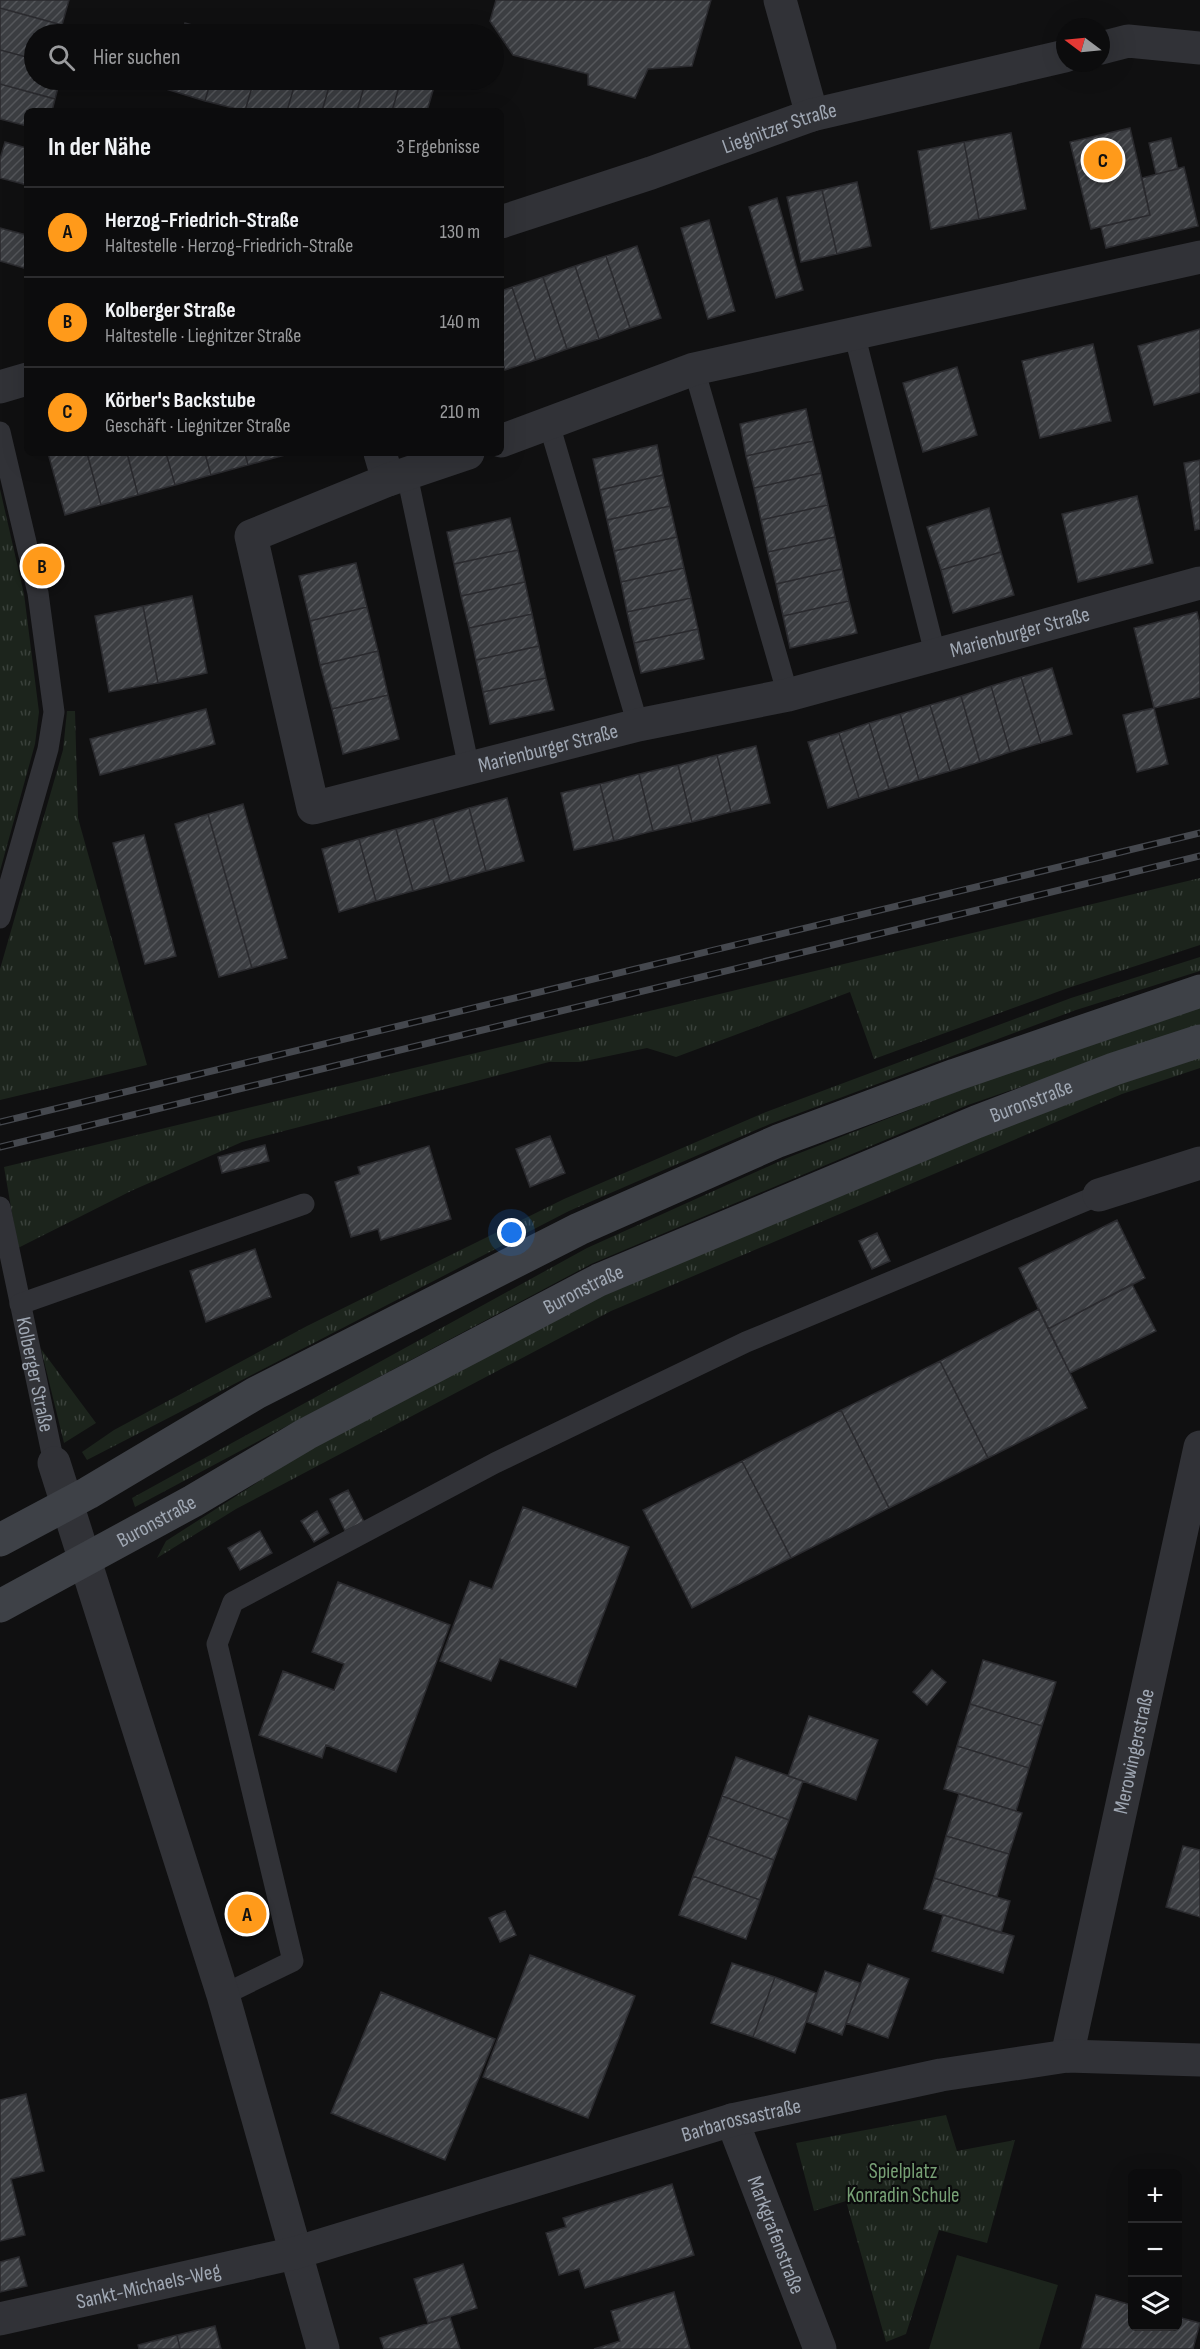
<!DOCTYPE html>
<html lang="de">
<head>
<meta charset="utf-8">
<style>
  :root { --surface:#0c0c0d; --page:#1a1a1b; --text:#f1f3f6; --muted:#9a9b9d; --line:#2c2c2e; --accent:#ff9a1a }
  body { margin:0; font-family:"Sofia Sans Condensed",sans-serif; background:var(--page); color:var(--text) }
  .controls { position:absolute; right:18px; bottom:18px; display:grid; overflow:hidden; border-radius:9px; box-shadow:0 6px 24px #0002 }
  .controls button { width:54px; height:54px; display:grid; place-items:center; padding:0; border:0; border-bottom:2px solid var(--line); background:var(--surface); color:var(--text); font:30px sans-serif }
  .compass { position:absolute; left:1056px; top:18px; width:54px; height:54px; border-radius:50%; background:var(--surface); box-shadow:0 6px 24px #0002; rotate:286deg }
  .you { position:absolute; left:512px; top:1233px; width:21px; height:21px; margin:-15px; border:4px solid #fff; border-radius:50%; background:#1a73e8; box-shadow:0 0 0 9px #1a73e833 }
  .badge { display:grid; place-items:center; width:39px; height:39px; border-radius:50%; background:var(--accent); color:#111; font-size:20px; font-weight:700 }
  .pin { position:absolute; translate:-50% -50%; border:3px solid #fff; box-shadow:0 2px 6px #0006 }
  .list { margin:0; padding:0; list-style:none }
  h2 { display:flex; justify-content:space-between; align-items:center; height:78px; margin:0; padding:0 24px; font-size:26px }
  h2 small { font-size:20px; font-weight:400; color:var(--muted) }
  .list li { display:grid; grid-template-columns:39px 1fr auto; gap:18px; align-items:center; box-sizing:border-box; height:90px; padding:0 24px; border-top:2px solid var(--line) }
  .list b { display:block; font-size:22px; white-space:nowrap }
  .list p { margin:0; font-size:20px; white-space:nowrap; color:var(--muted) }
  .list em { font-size:20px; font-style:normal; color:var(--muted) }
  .icon { flex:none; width:33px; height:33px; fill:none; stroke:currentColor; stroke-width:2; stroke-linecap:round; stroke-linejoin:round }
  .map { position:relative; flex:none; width:1200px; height:2349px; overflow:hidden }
  .search { position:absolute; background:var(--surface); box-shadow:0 6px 24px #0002; left:24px; top:24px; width:480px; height:66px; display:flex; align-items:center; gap:15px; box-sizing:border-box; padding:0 21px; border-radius:33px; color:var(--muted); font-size:22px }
  .panel { position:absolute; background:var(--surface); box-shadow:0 6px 24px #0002; left:24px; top:108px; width:480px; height:348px; border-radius:9px }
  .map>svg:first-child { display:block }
  .grass { fill:url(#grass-tufts) }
  .garden { fill:#1c241c }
  .building { fill:url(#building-hatch); stroke:#2a2a2e; stroke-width:1.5 }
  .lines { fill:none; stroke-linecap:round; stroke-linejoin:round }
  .lane { stroke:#313237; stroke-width:21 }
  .street { stroke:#313237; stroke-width:33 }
  .secondary { stroke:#3e4147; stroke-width:33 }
  .rail-casing { stroke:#45484e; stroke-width:7 }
  .rail { stroke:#0b0b0c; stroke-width:4.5; stroke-dasharray:14; stroke-linecap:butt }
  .labels { text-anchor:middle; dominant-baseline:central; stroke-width:4.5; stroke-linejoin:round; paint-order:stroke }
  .street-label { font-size:21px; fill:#a0a8b4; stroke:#0b0b0c }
  .park-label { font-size:21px; fill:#77a075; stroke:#0b0b0c }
</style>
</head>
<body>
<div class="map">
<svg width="1200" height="2349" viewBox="0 0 1200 2349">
  <defs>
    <pattern id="grass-tufts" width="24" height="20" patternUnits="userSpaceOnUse" patternTransform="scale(1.5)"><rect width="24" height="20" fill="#1c241c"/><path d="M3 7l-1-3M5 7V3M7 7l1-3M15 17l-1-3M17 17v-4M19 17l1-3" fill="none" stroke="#3a413b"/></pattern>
    <pattern id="building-hatch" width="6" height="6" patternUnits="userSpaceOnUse" patternTransform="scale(1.5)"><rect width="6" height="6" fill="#3c3e42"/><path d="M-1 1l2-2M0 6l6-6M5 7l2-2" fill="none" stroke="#55575b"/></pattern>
  </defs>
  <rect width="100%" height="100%" fill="#101011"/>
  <path class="grass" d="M 0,489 L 24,594 L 39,712 L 35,744 L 0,871 Z
    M 67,711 L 75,711 L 78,818 L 147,1065 L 0,1100 L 0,969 L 63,750 Z
    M 1200,878 L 1200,945 L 1068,988 L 874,1059 L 850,992 L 676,1057 L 647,1048 L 580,1062 L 549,1062 L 242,1142 L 131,1191 L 18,1248 L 4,1167 Z
    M 1200,957 L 1200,971 L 1076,1010 L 770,1124 L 569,1211 L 87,1460 L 82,1452 L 114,1430 L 307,1326 L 564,1199 L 766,1112 L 1071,998 Z
    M 1200,1006 L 1200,1025 L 968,1105 L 591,1264 L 135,1507 L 132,1498 L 587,1248 L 787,1158 L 963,1089 Z
    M 1200,1055 L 1200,1068 L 1122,1094 L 611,1311 L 236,1509 L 157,1558 L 166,1541 L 311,1448 L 600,1297 L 979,1136 L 1116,1082 Z
    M 41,1349 L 96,1423 L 64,1443 Z
    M 946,2115 L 957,2151 L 1015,2140 L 987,2243 L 939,2230 L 906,2334 L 886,2342 L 846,2201 L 814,2211 L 796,2143 Z"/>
  <path class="garden" d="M 957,2255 L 1058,2285 L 1039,2349 L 929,2349 Z"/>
  <path class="building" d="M 0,0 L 69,0 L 62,25 L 0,8 Z
    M 496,0 L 711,0 L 692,66 L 648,69 L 635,98 L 588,85 L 588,74 L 513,55 L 490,21 Z
    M 0,8 L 62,25 L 60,34 L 34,34 L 34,59 L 0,50 Z
    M 185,23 L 224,34 L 182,34 Z
    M 0,50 L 34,59 L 34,80 L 60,80 L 55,99 L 0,84 Z
    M 169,80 L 211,80 L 205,101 L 166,89 Z
    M 211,80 L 254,80 L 245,111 L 205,101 Z
    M 254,80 L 296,80 L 287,111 L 245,111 Z
    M 296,80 L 331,80 L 322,111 L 287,111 Z
    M 331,80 L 366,80 L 357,111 L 322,111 Z
    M 366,80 L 401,80 L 392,111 L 357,111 Z
    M 401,80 L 436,80 L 427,111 L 392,111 Z
    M 0,84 L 55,99 L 52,111 L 27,111 L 27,126 L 0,119 Z
    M 1130,128 L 1150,215 L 1091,229 L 1070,142 Z
    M 1011,133 L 1026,209 L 979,219 L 964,142 Z
    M 1171,138 L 1178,169 L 1156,174 L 1149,143 Z
    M 5,142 L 27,148 L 27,185 L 0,178 L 0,159 Z
    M 964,142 L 979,219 L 931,229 L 918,151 Z
    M 1184,167 L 1198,226 L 1106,248 L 1101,227 L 1150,215 L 1142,178 Z
    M 857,182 L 871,246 L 837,254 L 822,190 Z
    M 822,190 L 837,254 L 801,262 L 787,197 Z
    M 777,198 L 803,290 L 776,298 L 749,207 Z
    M 709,220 L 735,311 L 708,319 L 681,228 Z
    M 0,228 L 27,235 L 27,269 L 0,261 Z
    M 637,246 L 661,318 L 630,328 L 606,256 Z
    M 606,256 L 630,328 L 599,339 L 575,266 Z
    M 575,266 L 599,339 L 567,349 L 543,277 Z
    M 543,277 L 567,349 L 536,360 L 512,287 Z
    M 512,287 L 536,360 L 505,370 L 501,359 L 501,291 Z
    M 1200,329 L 1200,392 L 1154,405 L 1138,346 Z
    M 1093,344 L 1111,421 L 1040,438 L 1022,361 Z
    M 957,367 L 977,435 L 923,452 L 903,383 Z
    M 806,409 L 813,441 L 746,456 L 740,424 Z
    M 813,441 L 821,473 L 754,488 L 746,456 Z
    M 657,445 L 663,475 L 600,490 L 593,459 Z
    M 48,453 L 87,453 L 101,505 L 65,515 Z
    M 87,453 L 127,453 L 138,495 L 101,505 Z
    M 127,453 L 166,453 L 175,485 L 138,495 Z
    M 166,453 L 205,453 L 211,475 L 175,485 Z
    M 205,453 L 245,453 L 248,465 L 211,475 Z
    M 245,453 L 284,453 L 285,455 L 248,465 Z
    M 1200,460 L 1200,529 L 1195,530 L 1184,463 Z
    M 821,473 L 828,505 L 761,520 L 754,488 Z
    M 663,475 L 670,506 L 607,520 L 600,490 Z
    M 1137,496 L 1153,563 L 1078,582 L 1062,514 Z
    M 828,505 L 835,537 L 768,552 L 761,520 Z
    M 670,506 L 677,537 L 614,551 L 607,520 Z
    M 989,508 L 1001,552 L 941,570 L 927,527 Z
    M 510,518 L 518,550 L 454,564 L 447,532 Z
    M 677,537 L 684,568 L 621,582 L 614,551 Z
    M 835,537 L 842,569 L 776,584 L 768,552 Z
    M 518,550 L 525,582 L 461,596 L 454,564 Z
    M 1001,552 L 1014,595 L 953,613 L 941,570 Z
    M 356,563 L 367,607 L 310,621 L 299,576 Z
    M 684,568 L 691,598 L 627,612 L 621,582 Z
    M 842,569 L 849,601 L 783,616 L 776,584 Z
    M 525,582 L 532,614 L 469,628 L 461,596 Z
    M 192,596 L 207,673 L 158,683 L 143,606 Z
    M 691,598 L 698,629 L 634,643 L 627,612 Z
    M 849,601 L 857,633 L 790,648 L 783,616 Z
    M 143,606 L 158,683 L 109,692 L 95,616 Z
    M 367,607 L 378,651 L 320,665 L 310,621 Z
    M 1197,612 L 1200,624 L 1200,697 L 1154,708 L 1134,628 Z
    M 532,614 L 539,646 L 476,660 L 469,628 Z
    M 698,629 L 704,659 L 641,673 L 634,643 Z
    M 539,646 L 546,678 L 483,692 L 476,660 Z
    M 378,651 L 388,695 L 332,709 L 320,665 Z
    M 1052,668 L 1072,734 L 1041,743 L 1021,677 Z
    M 1021,677 L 1041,743 L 1010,752 L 991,686 Z
    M 546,678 L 554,710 L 490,724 L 483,692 Z
    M 991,686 L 1010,752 L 980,762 L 961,696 Z
    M 388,695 L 399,739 L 343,754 L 332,709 Z
    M 961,696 L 980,762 L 950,771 L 930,705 Z
    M 930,705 L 950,771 L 919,780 L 900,714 Z
    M 1154,708 L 1168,764 L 1137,772 L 1123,715 Z
    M 206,709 L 215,744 L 100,775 L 90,739 Z
    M 900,714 L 919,780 L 889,789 L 869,723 Z
    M 869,723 L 889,789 L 859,798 L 839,733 Z
    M 839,733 L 859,798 L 828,808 L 808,742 Z
    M 756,746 L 770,803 L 731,812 L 717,755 Z
    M 717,755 L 731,812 L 692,822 L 678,765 Z
    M 678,765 L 692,822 L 653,831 L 639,774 Z
    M 639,774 L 653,831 L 614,841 L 600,784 Z
    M 600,784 L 614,841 L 574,850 L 561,793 Z
    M 507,798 L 524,861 L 486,871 L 469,808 Z
    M 243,804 L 287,958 L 252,968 L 208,814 Z
    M 469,808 L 486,871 L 450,881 L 433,819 Z
    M 208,814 L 252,968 L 219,977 L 175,824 Z
    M 433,819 L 450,881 L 413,891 L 396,829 Z
    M 396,829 L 413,891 L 376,901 L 359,839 Z
    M 144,835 L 176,956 L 145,964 L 113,843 Z
    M 359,839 L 376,901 L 339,912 L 322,849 Z
    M 550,1136 L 565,1173 L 530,1187 L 516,1149 Z
    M 265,1145 L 269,1161 L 222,1173 L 218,1157 Z
    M 429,1146 L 451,1219 L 381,1240 L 378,1229 L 351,1237 L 335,1182 L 360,1174 L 358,1167 Z
    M 1117,1220 L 1145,1278 L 1048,1329 L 1019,1268 Z
    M 877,1233 L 890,1261 L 872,1269 L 859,1241 Z
    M 255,1249 L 271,1297 L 206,1322 L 190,1271 Z
    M 1132,1284 L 1156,1331 L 1070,1373 L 1048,1329 Z
    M 1039,1309 L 1087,1408 L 988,1458 L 940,1361 Z
    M 940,1361 L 988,1458 L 889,1508 L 841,1410 Z
    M 841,1410 L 889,1508 L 791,1558 L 742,1461 Z
    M 742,1461 L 791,1558 L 692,1608 L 643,1510 Z
    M 348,1490 L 364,1522 L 345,1531 L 330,1499 Z
    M 523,1507 L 629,1547 L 576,1687 L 500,1659 L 491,1681 L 440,1661 L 470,1581 L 492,1589 Z
    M 317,1511 L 329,1533 L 314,1542 L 301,1521 Z
    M 260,1531 L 272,1553 L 240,1570 L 228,1548 Z
    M 338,1582 L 450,1625 L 396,1772 L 326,1745 L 322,1758 L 259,1735 L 283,1671 L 334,1690 L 344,1664 L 312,1652 Z
    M 983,1660 L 1056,1682 L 1042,1726 L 970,1704 Z
    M 932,1670 L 946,1682 L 927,1705 L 913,1692 Z
    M 970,1704 L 1042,1726 L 1029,1768 L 957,1746 Z
    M 809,1716 L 878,1740 L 856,1800 L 788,1776 Z
    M 957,1746 L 1029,1768 L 1016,1811 L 944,1789 Z
    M 736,1757 L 803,1781 L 789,1820 L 722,1796 Z
    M 959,1794 L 1022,1813 L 1009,1854 L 946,1836 Z
    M 722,1796 L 789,1820 L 774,1860 L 708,1836 Z
    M 708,1836 L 774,1860 L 760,1900 L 693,1876 Z
    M 946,1836 L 1009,1854 L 997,1897 L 934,1878 Z
    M 1183,1846 L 1200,1850 L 1200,1917 L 1166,1907 Z
    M 693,1876 L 760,1900 L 746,1939 L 679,1915 Z
    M 934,1878 L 1010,1901 L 1001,1933 L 924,1909 Z
    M 252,1904 L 256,1922 L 246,1924 L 241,1907 Z
    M 505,1911 L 516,1935 L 500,1942 L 489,1918 Z
    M 943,1915 L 1014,1936 L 1003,1973 L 932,1951 Z
    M 530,1955 L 635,1996 L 588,2118 L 483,2077 Z
    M 732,1963 L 775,1977 L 753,2037 L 711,2023 Z
    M 868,1964 L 909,1979 L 888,2038 L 846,2023 Z
    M 825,1971 L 860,1983 L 842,2035 L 807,2022 Z
    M 775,1977 L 816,1993 L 795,2053 L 753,2037 Z
    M 381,1992 L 495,2039 L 445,2160 L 331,2113 Z
    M 26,2094 L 44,2171 L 11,2179 L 25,2235 L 0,2241 L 0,2100 Z
    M 672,2184 L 694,2255 L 585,2288 L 579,2269 L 559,2275 L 546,2233 L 566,2227 L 563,2218 Z
    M 19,2257 L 27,2286 L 0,2292 L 0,2262 Z
    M 463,2264 L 477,2308 L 428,2323 L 414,2279 Z
    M 674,2292 L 690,2349 L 594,2349 L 620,2341 L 611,2311 Z
    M 1096,2295 L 1132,2305 L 1132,2326 L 1178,2326 L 1178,2317 L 1200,2323 L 1193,2349 L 1081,2349 Z
    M 450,2317 L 460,2349 L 384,2349 L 380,2338 Z
    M 215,2326 L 221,2349 L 180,2349 L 177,2335 Z
    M 177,2335 L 180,2349 L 139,2349 L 138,2345 Z"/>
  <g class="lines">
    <g class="lane">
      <path d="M 854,333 L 936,657"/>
      <path d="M 694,369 L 788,695"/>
      <path d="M 549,424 L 638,725"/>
      <path d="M 0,432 L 38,593 L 54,712 L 48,749 L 0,918"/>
      <path d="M 407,475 L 469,768"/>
      <path id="s1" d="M 0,1207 L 54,1463"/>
      <path d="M 20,1304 L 304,1204"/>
      <path d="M 223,1995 L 293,1961 L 217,1644 L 233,1602 L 495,1463 L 746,1342 L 1099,1195"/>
    </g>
    <g class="street">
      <path d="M 780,0 L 812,115"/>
      <path d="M 1101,48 L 1128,41 L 1200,48"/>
      <path id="s2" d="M 501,222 L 651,173 L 812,115 L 1065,56"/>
      <path d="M 0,387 L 27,379"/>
      <path d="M 501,441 L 694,369 L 1200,257"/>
      <path d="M 380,453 L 388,480"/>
      <path id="s3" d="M 468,453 L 388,480 L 251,536 L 313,808 L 638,725 L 788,695 L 1200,583"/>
      <path d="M 1099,1195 L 1200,1163"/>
      <path d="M 54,1463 L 223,1995 L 323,2349"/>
      <path id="s4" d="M 1067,2056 L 1200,1447"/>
      <path id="s5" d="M 732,2120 L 820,2349"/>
      <path id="s6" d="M 0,2319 L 295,2253 L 732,2120 L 941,2075 L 1067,2056 L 1200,2060"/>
    </g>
    <g class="secondary">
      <path d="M 0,1540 L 88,1493 L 256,1393 L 579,1229 L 778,1141 L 955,1075 L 1200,991"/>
      <path id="s7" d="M 0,1606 L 193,1501 L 306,1434 L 599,1280 L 976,1122 L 1114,1069 L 1200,1041"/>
    </g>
    <defs>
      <path id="rail" d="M 0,1122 L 1200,833
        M 0,1147 L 1200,856"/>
    </defs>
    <use href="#rail" class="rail-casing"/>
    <use href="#rail" class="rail"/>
  </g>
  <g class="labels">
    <g class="street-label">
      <text stroke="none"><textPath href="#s2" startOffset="294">Liegnitzer Straße</textPath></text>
      <text stroke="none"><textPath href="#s3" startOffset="1240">Marienburger Straße</textPath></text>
      <text stroke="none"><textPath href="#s3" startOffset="754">Marienburger Straße</textPath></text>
      <text stroke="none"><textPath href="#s7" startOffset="1150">Buronstraße</textPath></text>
      <text stroke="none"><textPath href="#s7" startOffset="664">Buronstraße</textPath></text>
      <text stroke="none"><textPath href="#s1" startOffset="171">Kolberger Straße</textPath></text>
      <text stroke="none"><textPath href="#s7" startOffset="178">Buronstraße</textPath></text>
      <text stroke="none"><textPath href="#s4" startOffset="312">Merowingerstraße</textPath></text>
      <text stroke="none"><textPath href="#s6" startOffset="768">Barbarossastraße</textPath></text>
      <text stroke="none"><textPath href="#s5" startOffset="123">Markgrafenstraße</textPath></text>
      <text stroke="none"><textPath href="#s6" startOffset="152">Sankt-Michaels-Weg</textPath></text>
    </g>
    <g class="park-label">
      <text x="903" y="2171">Spielplatz<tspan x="903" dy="24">Konradin Schule</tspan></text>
    </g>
  </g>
</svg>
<div class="controls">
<button>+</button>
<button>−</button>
<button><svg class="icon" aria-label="layers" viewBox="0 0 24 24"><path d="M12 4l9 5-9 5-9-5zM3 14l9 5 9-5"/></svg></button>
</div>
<svg class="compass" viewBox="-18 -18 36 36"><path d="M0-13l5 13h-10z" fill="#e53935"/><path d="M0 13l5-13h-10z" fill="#9a9b9d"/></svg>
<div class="you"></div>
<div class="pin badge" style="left:247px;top:1914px">A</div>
<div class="pin badge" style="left:42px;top:566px">B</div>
<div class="pin badge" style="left:1103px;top:160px">C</div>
<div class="search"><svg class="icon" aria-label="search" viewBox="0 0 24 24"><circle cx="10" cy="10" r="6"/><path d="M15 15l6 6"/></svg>Hier suchen</div>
<section class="panel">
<h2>In der Nähe<small>3 Ergebnisse</small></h2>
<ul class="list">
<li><span class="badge">A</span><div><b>Herzog-Friedrich-Straße</b><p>Haltestelle · Herzog-Friedrich-Straße</p></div><em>130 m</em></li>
<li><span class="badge">B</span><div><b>Kolberger Straße</b><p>Haltestelle · Liegnitzer Straße</p></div><em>140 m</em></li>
<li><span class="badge">C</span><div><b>Körber's Backstube</b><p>Geschäft · Liegnitzer Straße</p></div><em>210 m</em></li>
</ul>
</section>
</div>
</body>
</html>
